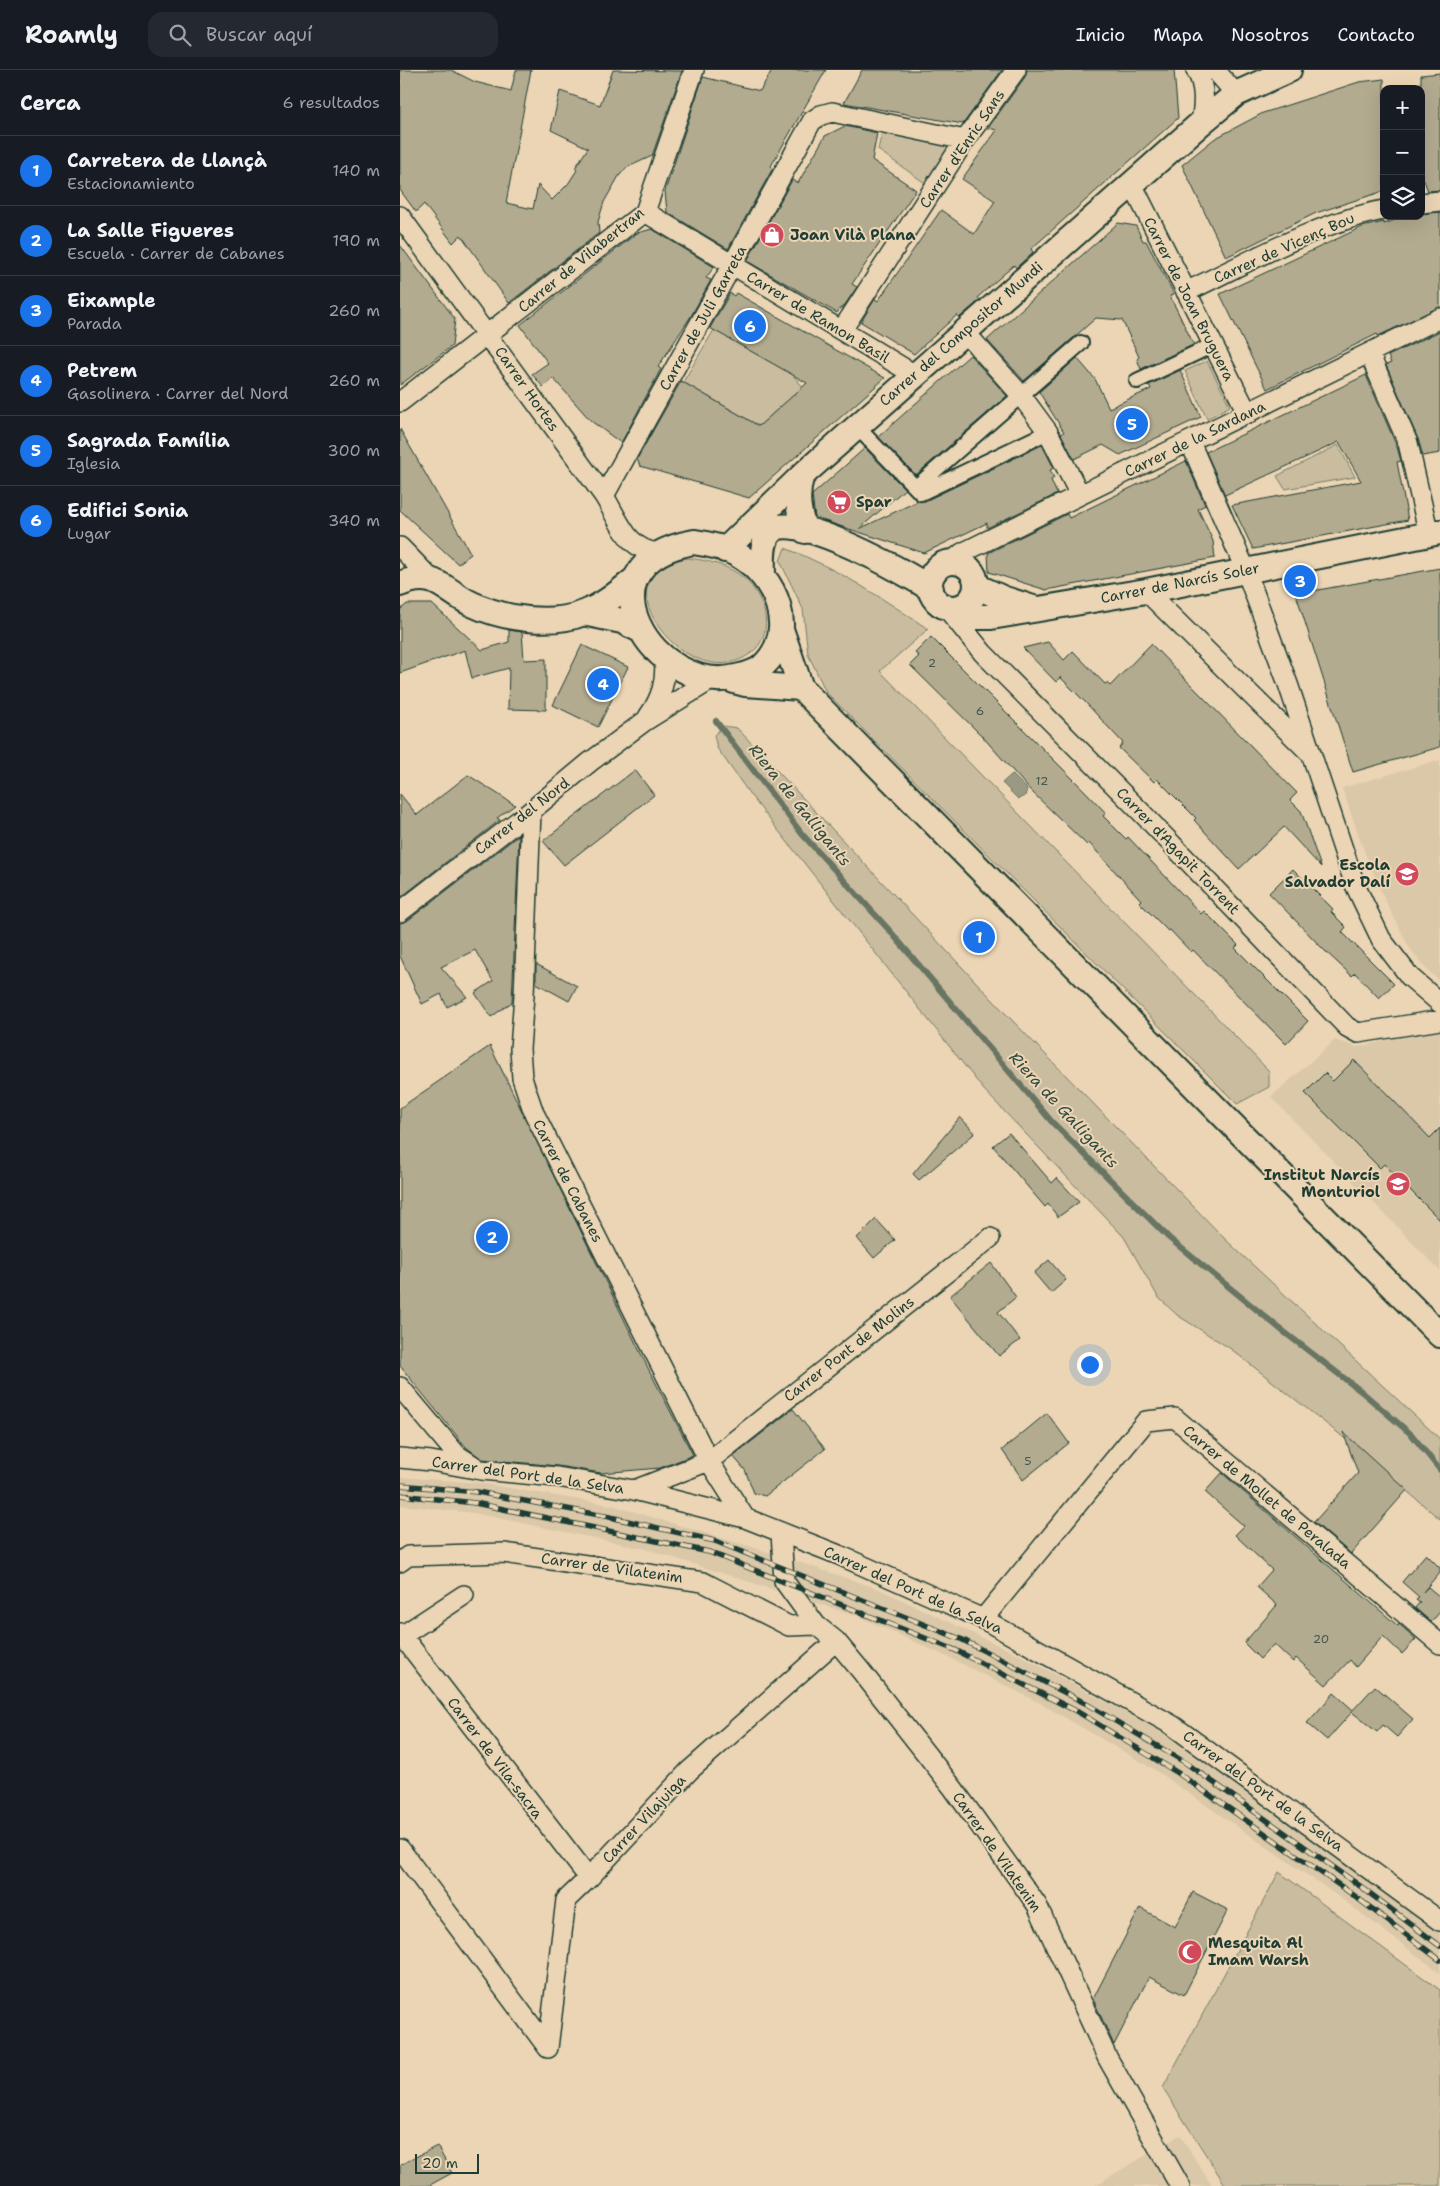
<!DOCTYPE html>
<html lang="es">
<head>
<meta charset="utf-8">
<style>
  :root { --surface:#171b24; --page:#242831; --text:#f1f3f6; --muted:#9ea1a6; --line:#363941; --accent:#1a73e8 }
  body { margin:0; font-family:"Shantell Sans",sans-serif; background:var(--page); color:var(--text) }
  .controls { position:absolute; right:15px; top:15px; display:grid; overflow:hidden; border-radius:10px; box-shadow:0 5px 20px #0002 }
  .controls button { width:45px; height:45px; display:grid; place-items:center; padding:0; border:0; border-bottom:1px solid var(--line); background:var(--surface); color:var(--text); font:25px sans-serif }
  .scale { position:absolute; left:15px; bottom:12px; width:64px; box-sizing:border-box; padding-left:5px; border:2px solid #1f3d34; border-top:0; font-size:14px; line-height:18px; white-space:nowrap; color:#1f3d34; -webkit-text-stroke:4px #ebd5b4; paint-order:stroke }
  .you { position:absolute; left:689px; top:1294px; width:18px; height:18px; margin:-12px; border:4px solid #fff; border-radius:50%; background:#1a73e8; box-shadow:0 0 0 8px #1a73e833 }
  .badge { display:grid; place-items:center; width:32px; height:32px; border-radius:50%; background:var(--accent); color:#fff; font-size:16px; font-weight:700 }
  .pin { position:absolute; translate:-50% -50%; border:2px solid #fff; box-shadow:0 1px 5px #0006 }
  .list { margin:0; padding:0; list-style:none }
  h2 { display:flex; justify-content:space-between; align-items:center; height:65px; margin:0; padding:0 20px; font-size:21px }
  h2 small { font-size:16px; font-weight:400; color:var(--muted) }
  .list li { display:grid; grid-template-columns:32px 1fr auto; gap:15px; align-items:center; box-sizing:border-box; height:70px; padding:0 20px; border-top:1px solid var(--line) }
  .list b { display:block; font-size:19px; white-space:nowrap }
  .list p { margin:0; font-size:16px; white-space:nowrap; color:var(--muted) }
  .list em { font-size:16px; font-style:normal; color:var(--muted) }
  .icon { flex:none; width:28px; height:28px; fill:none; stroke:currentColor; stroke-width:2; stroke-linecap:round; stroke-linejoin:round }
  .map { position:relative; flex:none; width:1040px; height:2116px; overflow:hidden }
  header { display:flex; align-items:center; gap:30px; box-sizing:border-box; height:70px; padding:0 25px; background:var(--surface); border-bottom:1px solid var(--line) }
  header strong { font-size:24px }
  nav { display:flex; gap:28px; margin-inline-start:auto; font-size:18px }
  .search { width:350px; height:45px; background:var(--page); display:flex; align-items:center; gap:12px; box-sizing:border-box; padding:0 18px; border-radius:15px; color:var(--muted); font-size:19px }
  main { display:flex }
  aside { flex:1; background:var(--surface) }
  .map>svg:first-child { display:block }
  .built { fill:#dac8a9 }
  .green { fill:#cabc9f; stroke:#747c6a }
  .water { fill:#9a9982; stroke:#697463 }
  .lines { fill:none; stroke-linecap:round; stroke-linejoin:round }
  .stream { stroke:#697463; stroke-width:6 }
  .building { fill:#b2ab90; stroke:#1f3d34 }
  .pedestrian-casing { stroke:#1f3d34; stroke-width:18 }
  .minor-casing { stroke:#1f3d34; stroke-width:22 }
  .tertiary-casing { stroke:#1f3d34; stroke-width:28 }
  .pedestrian { stroke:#ebd5b4; stroke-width:14 }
  .minor { stroke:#ebd5b4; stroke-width:19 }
  .tertiary { stroke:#ebd5b4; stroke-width:24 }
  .rail-casing { stroke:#1f3d34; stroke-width:5.5 }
  .rail { stroke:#ebd5b4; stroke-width:4; stroke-dasharray:11; stroke-linecap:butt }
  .labels { text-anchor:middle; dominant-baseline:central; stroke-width:4; stroke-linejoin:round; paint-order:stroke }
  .number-label { font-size:12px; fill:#44584b }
  .street-label { font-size:15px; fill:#1f3d34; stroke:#ebd5b4 }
  .poi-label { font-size:15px; font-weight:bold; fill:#1f3d34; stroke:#ebd5b4; text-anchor:start }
  .water-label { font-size:16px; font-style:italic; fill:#314b40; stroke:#ebd5b4 }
</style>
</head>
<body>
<header>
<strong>Roamly</strong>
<div class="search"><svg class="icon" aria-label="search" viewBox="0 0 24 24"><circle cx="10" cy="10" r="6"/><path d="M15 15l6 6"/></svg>Buscar aquí</div>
<nav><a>Inicio</a><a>Mapa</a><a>Nosotros</a><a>Contacto</a></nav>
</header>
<main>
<aside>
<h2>Cerca<small>6 resultados</small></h2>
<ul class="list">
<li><span class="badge">1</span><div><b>Carretera de Llançà</b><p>Estacionamiento</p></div><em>140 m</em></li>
<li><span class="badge">2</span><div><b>La Salle Figueres</b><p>Escuela · Carrer de Cabanes</p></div><em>190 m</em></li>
<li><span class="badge">3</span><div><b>Eixample</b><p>Parada</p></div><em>260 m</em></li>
<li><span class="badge">4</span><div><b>Petrem</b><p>Gasolinera · Carrer del Nord</p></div><em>260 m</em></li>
<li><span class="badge">5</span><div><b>Sagrada Família</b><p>Iglesia</p></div><em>300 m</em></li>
<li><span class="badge">6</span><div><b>Edifici Sonia</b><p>Lugar</p></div><em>340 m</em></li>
</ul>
</aside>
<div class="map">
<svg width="1040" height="2116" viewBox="0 0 1040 2116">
  <rect width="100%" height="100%" fill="#ebd5b4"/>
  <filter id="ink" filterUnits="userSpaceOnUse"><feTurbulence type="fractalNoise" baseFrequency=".02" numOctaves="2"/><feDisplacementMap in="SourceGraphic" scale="10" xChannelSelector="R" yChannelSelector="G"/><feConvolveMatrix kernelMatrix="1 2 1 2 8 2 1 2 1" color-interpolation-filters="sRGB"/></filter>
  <g filter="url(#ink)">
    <path class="built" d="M 1040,690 L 1040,911 L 1025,898 L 1009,877 L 985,830 L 963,778 L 942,718 Z
      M 1040,959 L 1040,1201 L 871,1027 L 935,970 L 957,977 Z
      M 0,1407 L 79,1413 L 211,1435 L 375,1484 L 479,1519 L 621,1586 L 764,1663 L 969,1807 L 1040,1860 L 1040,1903 L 945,1831 L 755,1700 L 638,1632 L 552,1589 L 460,1547 L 246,1479 L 74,1443 L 0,1435 Z
      M 780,2065 L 812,2116 L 694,2116 Z"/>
    <path class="green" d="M 482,62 L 550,77 L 525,113 L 478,80 Z
      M 314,260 L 392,304 L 403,317 L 359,356 L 283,312 Z
      M 807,291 L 830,336 L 807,349 L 785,301 Z
      M 938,375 L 955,407 L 885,419 L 877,406 Z
      M 385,478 C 437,498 482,528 528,559 L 480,601 L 869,1001 L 869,1017 L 837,1034 L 426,622 L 408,584 L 403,539 L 380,491 Z
      M 287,488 C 307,490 328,495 344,508 C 371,533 377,577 336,591 C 283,609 219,527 259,498 C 267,492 278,490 287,488 Z
      M 324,656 L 337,658 L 607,945 L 827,1171 L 1040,1369 L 1040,1449 L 938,1363 L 831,1279 L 777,1245 L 758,1227 L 724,1167 L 584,1020 L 351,726 L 317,678 L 314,665 Z
      M 879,1802 L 1040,1920 L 1040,2116 L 826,2116 L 763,2018 Z"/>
    <path class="water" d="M 612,704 L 627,719 L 625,726 L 618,729 L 602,713 Z"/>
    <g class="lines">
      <path class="stream" d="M 316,651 L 402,764 L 490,861 L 652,1052 L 769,1168 L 879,1258 L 962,1322 L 1012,1365 L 1040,1400"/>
    </g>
    <path class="building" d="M 0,0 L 51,0 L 75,12 L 111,21 L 116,0 L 131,0 L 106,133 L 133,139 L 138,115 L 152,130 L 168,114 L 177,100 L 175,98 L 188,78 L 151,60 L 160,21 L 200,35 L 213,0 L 282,1 L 252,86 L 226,98 L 219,106 L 204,132 L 198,152 L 199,163 L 109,233 L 61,165 L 53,173 L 24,134 L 16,142 L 0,120 Z
      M 372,0 L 426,0 L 371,96 L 373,98 L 328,179 L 267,142 L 265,121 L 303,7 L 360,21 Z
      M 462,0 L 602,0 L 563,54 L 444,33 Z
      M 627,0 L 774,0 L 778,48 L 631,179 L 633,182 L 616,198 L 614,195 L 578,227 L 580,230 L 559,248 L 557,245 L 514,284 L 461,252 L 475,229 L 478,231 L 541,140 L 574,164 L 595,131 L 562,109 L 597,60 L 588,58 L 625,7 Z
      M 1040,3 L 1040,120 L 1028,121 L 1021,103 L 1021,5 Z
      M 984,9 L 984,121 L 916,143 L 826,187 L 782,95 L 814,69 L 863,43 L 959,12 Z
      M 445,56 L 477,63 L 472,90 L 516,120 L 452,214 L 457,217 L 442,239 L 440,238 L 437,243 L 347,191 L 392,110 L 398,113 L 425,66 Z
      M 1040,142 L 1040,237 L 978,266 L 977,264 L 867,319 L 820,224 L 962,157 L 984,152 L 984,154 L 1006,146 L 1021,146 L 1021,144 Z
      M 718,153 L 736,156 L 743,171 L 746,171 L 774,224 L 770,226 L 794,275 L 741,299 L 737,289 L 739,287 L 722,250 L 696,248 L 624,311 L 587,270 Z
      M 252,159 L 314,197 L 306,208 L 311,210 L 291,246 L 258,297 L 261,299 L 221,373 L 191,351 L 153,308 L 143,317 L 132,304 L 148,293 L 120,255 L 237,163 Z
      M 0,175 L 55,249 L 52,276 L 0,315 Z
      M 330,223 L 334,226 L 336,223 L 485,308 L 349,428 L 240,396 L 237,389 L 281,311 L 359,356 L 407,313 L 310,258 Z
      M 1040,261 L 1040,383 L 1023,386 L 1018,369 L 986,295 L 991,293 L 988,286 Z
      M 570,285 L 607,326 L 516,405 L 478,367 Z
      M 677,288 L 695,309 L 709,338 L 751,319 L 749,315 L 780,300 L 801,347 L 720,385 L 703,375 L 674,389 L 661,364 L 664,362 L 639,322 Z
      M 966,305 L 997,377 L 1001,391 L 997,392 L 1008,450 L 853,479 L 832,435 L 961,411 L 939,372 L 825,425 L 806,382 Z
      M 0,359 L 71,484 L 58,494 L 0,440 Z
      M 642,375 L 654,398 L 650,400 L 654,408 L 651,410 L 657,424 L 587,458 L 587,453 L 524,483 L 415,448 L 412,425 L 465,378 L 505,419 L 459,459 L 518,431 L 525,431 Z
      M 786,391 L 805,435 L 798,439 L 813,471 L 815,488 L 646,520 L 589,502 L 588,483 L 667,444 L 669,448 Z
      M 1040,498 L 1040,677 L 953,702 L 896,524 Z
      M 7,534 L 32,534 L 82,580 L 109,572 L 109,560 L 122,562 L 124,590 L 146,589 L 146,640 L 108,639 L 109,598 L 72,608 L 65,580 L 0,603 L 0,540 Z
      M 531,567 L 685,721 L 706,743 L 703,746 L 726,769 L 728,767 L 801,844 L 804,841 L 838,875 L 835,878 L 908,951 L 886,974 L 793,880 L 791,882 L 770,860 L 768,861 L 739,832 L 741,830 L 689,773 L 687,775 L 629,719 L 582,666 L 510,595 L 519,586 L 515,583 Z
      M 648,572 L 664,590 L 673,581 L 705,614 L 707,613 L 710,616 L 751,574 L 897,723 L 890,730 L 901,741 L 921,797 L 884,757 L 839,799 L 794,750 L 796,748 L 757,709 L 754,712 L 719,678 L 723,673 L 686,633 L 660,607 L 656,612 L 623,578 Z
      M 182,575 L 228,597 L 198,657 L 153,635 Z
      M 235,700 L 254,725 L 164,795 L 143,771 Z
      M 68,705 L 115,735 L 97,748 L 100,750 L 0,828 L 0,724 L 17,745 Z
      M 119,765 L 112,932 L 91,947 L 75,923 L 93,911 L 75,880 L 41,897 L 67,927 L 47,937 L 41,924 L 22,934 L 0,886 L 0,853 L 7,851 Z
      M 893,799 L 933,839 L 931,842 L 946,857 L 942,862 L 994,914 L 979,928 L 955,903 L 952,906 L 924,880 L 869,823 Z
      M 136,894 L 177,916 L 169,931 L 136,913 Z
      M 90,976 L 248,1298 L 293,1385 L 260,1398 L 201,1403 L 158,1396 L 82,1389 L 66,1377 L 0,1296 L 0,1038 Z
      M 954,990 L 1030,1068 L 1040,1058 L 1040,1150 L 984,1094 L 980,1098 L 905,1023 L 925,1003 L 933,1011 Z
      M 560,1047 L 575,1063 L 519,1110 L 513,1104 Z
      M 609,1063 L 652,1113 L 657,1108 L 679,1132 L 658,1147 L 648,1134 L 645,1137 L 593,1076 Z
      M 476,1149 L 495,1170 L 474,1188 L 457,1168 Z
      M 649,1190 L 666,1210 L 651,1223 L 634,1203 Z
      M 591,1193 L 616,1227 L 598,1242 L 620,1270 L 599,1286 L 550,1226 Z
      M 393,1339 L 425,1379 L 365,1426 L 354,1423 L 345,1400 L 333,1386 Z
      M 647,1343 L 669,1373 L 623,1410 L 602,1380 Z
      M 943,1362 L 1007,1420 L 951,1484 L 914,1452 L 958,1403 Z
      M 822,1403 L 998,1556 L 999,1554 L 1016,1569 L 1002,1584 L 983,1566 L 956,1597 L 950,1590 L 926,1615 L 896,1588 L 893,1592 L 874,1574 L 860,1589 L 844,1573 L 877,1535 L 857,1517 L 872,1500 L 835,1465 L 844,1456 L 805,1422 Z
      M 1026,1484 L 1040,1498 L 1040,1502 L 1023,1522 L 1028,1517 L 1040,1527 L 1040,1542 L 1031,1552 L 1015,1538 L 1020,1532 L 1016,1529 L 1019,1527 L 1002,1512 Z
      M 975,1616 L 1013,1649 L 997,1667 L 983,1655 L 977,1662 L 952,1642 L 927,1670 L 907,1653 L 934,1623 L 953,1640 Z
      M 793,1822 L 828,1840 L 784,1925 L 749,1907 L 714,1975 L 693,1929 L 740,1838 L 775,1857 Z
      M 37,2076 L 52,2103 L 28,2116 L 0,2116 L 0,2095 Z"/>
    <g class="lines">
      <defs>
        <path id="pedestrian" d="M 737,311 L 813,275
          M 457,357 L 521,423 L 648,362
          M 516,417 L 681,273"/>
        <path id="minor" d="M 796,0 C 806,17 804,35 801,53
          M 815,0 L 836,24
          M 732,114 L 848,344
          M 1021,133 L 1040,131
          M 245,142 L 515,305
          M 0,146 L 204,426 C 219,450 227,480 258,483
          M 786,222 C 847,193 918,152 984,140
          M 442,260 L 565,70 L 616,0
          M 564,261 L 620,324 L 648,362 L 680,425
          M 969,283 L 1008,373 L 1029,465
          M 0,332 L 245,142 L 294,0
          M 790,372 L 846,501 L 888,614 L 955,815 L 981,869 L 1010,907 L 1040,933
          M 204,426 L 412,51 L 421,45 L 432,42 L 565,70
          M 0,477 L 31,509
          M 551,492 L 562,483 L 1040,248
          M 746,521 L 909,682
          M 545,536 L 583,583 L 741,742 L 947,957 L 958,963 L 1040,950
          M 248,647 C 261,629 267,611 264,588
          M 131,741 L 124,925 L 120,979 L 122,1008 L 134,1043 L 309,1391 L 345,1448
          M 0,842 L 131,741 L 190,692 L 245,651 L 314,608
          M 0,1317 L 57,1385 L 74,1396
          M 0,1388 L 31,1391 L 81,1400 L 157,1407 L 234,1420 L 345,1448 L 439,1485 L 583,1549 L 772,1655 L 1040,1851
          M 234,1420 L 309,1391 L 590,1168
          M 381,1463 L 384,1511 L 416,1555 L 436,1571 L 461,1601 L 553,1718 L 637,1835 L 707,1987 L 780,2116
          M 0,1492 L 8,1486 L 104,1483 L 303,1512 L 389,1556 L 416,1555
          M 583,1549 L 746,1351 L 775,1348 L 1040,1574
          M 0,1563 L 189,1808
          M 0,1567 L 64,1525
          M 0,1779 L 148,1978
          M 148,1978 L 166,1830 L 189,1808 L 289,1701 L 436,1571"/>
        <path id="tertiary" d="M 401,407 C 396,428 398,441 405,461
          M 294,472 C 309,474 324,477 338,485 C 376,506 399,562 363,596 C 356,603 345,605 336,607 C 256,627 171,494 294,472 Z
          M 325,480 L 407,401 L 801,53 L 836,24 L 889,0
          M530 515a23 23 0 1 1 46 0a23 23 0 1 1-46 0Z
          M 363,506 C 363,492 360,468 374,459 C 399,443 507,503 531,519
          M 0,514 C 35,499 44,521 72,534 C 104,549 151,556 184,543 C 204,535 219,522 235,509
          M 576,516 L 602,528 L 633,538
          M 556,538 L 574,547 L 591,547 L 746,521 L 1040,462
          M 183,543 L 222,551 L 240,560
          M 382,562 L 401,618 L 1040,1265
          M 334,611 L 345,614 L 401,618"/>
      </defs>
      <use href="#pedestrian" class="pedestrian-casing"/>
      <use href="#minor" class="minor-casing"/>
      <use href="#tertiary" class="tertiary-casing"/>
      <use href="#pedestrian" class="pedestrian"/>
      <use href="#minor" class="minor"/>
      <use href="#tertiary" class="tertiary"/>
      <defs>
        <path id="rail" d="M 0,1415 L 77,1422 L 210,1447 L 315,1471 L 563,1570 L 685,1633 L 786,1693 L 960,1816 L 1040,1876
          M 0,1425 L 75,1433 L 309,1482 L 555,1580 L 678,1642 L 778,1703 L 952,1824 L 1040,1890"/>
      </defs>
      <use href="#rail" class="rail-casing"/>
      <use href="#rail" class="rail"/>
    </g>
  </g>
  <defs>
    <symbol id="shop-disc" viewBox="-11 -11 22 22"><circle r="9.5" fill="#d1495b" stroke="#ebd5b4"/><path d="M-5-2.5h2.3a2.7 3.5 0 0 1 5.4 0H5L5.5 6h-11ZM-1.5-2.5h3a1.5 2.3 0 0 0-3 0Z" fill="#fff"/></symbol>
    <symbol id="supermarket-disc" viewBox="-11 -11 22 22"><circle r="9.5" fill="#d1495b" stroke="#ebd5b4"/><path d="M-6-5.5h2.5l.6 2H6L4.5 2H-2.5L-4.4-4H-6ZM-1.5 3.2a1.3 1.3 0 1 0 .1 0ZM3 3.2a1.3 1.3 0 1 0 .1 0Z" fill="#fff"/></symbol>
    <symbol id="school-disc" viewBox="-11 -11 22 22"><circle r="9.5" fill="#d1495b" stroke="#ebd5b4"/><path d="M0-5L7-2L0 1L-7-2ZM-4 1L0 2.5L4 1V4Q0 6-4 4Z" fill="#fff"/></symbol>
    <symbol id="mosque-disc" viewBox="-11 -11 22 22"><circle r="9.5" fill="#d1495b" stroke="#ebd5b4"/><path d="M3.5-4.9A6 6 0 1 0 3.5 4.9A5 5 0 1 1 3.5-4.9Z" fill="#fff"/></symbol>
  </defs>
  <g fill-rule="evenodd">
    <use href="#shop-disc" x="358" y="151" width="28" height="28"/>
    <use href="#supermarket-disc" x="425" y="418" width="28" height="28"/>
    <use href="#school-disc" x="993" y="790" width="28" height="28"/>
    <use href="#school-disc" x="984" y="1100" width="28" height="28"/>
    <use href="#mosque-disc" x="776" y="1868" width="28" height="28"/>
  </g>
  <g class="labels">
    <g class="number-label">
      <text x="532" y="593">2</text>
      <text x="580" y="641">6</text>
      <text x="642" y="711">12</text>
      <text x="628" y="1391">5</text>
      <text x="921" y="1569">20</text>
    </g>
    <g class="street-label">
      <text transform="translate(562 79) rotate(-56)">Carrer d'Enric Sans</text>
      <text transform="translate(884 178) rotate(-24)">Carrer de Vicenç Bou</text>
      <text transform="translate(181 190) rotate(-39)">Carrer de Vilabertran</text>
      <text transform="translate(789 229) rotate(63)">Carrer de Joan Bruguera</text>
      <text transform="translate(418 247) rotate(31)">Carrer de Ramon Basil</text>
      <text transform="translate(303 248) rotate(-61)">Carrer de Juli Garreta</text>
      <text transform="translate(561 264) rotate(-41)">Carrer del Compositor Mundi</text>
      <text transform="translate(127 319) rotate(55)">Carrer Hortes</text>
      <text transform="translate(795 369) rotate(-26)">Carrer de la Sardana</text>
      <text transform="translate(780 513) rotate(-11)">Carrer de Narcís Soler</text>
      <text transform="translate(122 746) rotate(-38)">Carrer del Nord</text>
      <text transform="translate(778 781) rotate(46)">Carrer d'Agapit Torrent</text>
      <text transform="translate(168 1111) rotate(63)">Carrer de Cabanes</text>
      <text transform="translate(449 1279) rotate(-38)">Carrer Pont de Molins</text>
      <text transform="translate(128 1405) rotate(8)">Carrer del Port de la Selva</text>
      <text transform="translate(867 1427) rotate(40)">Carrer de Mollet de Peralada</text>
      <text transform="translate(212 1498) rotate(8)">Carrer de Vilatenim</text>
      <text transform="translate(513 1520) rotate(24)">Carrer del Port de la Selva</text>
      <text transform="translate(95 1688) rotate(53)">Carrer de Vila-sacra</text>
      <text transform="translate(863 1721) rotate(36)">Carrer del Port de la Selva</text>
      <text transform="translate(244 1749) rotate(-47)">Carrer Vilajuiga</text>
      <text transform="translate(597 1782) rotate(55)">Carrer de Vilatenim</text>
    </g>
    <g class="poi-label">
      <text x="390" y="165">Joan Vilà Plana</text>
      <text x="456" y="432">Spar</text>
      <text x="990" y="795" text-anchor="end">Escola<tspan x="990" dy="17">Salvador Dalí</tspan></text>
      <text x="980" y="1105" text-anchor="end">Institut Narcís<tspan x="980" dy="17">Monturiol</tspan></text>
      <text x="808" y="1873">Mesquita Al<tspan x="808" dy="17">Imam Warsh</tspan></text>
    </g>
    <g class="water-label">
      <text transform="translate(400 735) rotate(51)">Riera de Galligants</text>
      <text transform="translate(664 1040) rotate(47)">Riera de Galligants</text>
    </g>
  </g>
</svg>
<div class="controls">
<button>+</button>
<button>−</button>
<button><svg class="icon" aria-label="layers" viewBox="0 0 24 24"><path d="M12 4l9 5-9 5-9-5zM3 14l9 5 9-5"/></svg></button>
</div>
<div class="scale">20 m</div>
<div class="you"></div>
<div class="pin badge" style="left:579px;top:867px">1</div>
<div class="pin badge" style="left:92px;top:1167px">2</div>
<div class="pin badge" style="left:900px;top:511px">3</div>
<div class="pin badge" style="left:203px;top:614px">4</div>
<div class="pin badge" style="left:732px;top:354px">5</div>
<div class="pin badge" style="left:350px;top:256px">6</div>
</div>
</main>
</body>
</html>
